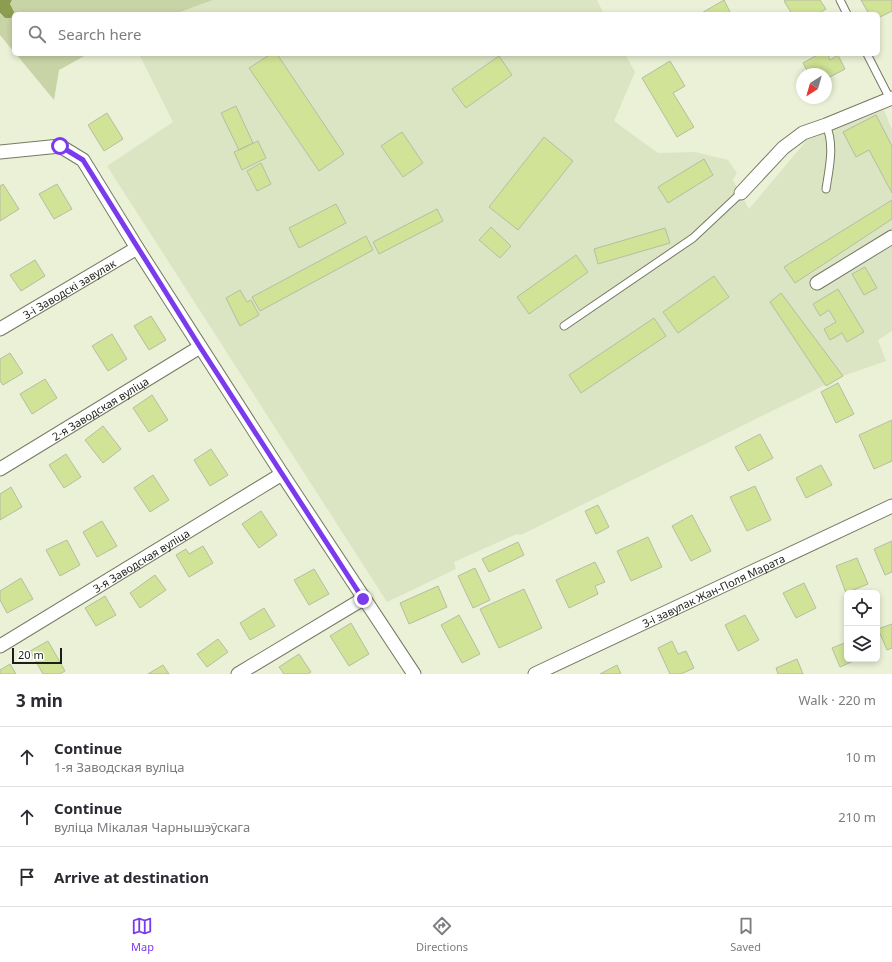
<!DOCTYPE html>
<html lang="en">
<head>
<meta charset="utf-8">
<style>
  :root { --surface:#fff; --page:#f2f2f3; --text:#2b2b33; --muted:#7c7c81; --line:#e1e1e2; --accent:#7c3aed }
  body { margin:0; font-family:"Noto Sans",sans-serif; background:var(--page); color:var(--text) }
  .controls { position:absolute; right:12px; bottom:12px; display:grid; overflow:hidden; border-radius:6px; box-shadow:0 2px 6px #0003 }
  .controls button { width:36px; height:36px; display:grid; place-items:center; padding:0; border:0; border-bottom:1px solid var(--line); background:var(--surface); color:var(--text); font:20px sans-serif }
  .compass { position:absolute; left:796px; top:68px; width:36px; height:36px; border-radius:50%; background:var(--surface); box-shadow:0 2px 6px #0003; rotate:217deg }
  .scale { position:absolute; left:12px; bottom:10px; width:50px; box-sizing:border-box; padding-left:4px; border:2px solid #1d1f16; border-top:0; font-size:11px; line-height:14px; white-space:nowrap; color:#1d1f16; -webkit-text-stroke:3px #fff; paint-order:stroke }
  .stop { position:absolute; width:12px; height:12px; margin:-9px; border:3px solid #7c3aed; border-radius:50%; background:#fff }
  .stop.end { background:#7c3aed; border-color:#fff; box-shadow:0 1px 4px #0008 }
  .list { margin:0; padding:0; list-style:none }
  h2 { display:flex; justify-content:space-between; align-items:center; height:52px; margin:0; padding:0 16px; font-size:17px }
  h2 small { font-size:13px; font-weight:400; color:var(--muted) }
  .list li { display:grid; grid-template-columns:26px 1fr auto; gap:12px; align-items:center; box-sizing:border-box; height:60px; padding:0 16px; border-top:1px solid var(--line) }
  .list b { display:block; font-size:15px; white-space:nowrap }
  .list p { margin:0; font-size:13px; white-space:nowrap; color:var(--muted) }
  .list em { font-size:13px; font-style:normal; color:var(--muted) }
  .icon { flex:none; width:22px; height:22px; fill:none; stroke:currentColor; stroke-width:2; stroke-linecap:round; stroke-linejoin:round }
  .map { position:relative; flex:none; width:892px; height:674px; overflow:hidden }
  .search { position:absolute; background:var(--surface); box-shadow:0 2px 6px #0003; left:12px; right:12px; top:12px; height:44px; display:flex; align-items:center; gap:10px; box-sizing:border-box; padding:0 14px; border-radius:6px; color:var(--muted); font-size:15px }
  .sheet { height:232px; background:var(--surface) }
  nav { display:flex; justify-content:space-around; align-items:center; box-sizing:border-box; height:56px; border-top:1px solid var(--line); background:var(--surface); font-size:11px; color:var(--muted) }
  nav a { display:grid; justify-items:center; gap:2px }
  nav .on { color:var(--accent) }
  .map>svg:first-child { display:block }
  .built { fill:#dce5c3 }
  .green { fill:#c8d4a6 }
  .water { fill:#8c9d52 }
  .building { fill:#d0e396; stroke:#b6bda3 }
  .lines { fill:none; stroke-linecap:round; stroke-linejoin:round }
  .lane-casing { stroke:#747a62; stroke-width:9 }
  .street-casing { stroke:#747a62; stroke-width:15 }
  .lane { stroke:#fff; stroke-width:7 }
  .street { stroke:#fff; stroke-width:13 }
  .route { stroke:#7c3aed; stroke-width:5 }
  .labels { text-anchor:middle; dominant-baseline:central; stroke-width:3; stroke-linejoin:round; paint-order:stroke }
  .street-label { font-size:11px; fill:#1d1f16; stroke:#fff }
</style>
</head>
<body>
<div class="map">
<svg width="892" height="674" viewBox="0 0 892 674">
  <rect width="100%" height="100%" fill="#eaf1d6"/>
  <path class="built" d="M 213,0 L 597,0 L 604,14 L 175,14 Z
    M 139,54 L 625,54 L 635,72 L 614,121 L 658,153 L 695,152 L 728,160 L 737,173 L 733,180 L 749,209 L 807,140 L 884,110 L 892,130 L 892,331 L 878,340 L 886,361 L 843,376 L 521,535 L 517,534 L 454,562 L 456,569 L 387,602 L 107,166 L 173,122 Z"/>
  <path class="green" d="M 12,0 L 213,0 L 175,14 L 14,14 L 14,52 L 0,35 L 0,14 L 5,18 Z
    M 16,54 L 88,54 L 59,70 L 54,100 Z"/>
  <path class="water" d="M 0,0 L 12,0 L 10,4 L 14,12 L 11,18 L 5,18 L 0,13 Z"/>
  <path class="building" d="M 724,0 L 731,14 L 700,14 Z
    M 786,0 L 820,0 L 826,9 L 818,14 L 792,14 L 784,1 Z
    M 861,0 L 892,0 L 892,11 L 878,18 L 878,14 L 869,14 Z
    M 271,54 L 277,54 L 344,154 L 319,171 L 249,68 Z
    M 819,54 L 828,54 L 830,60 L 838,55 L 845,69 L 826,79 L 826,74 L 809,74 L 803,63 Z
    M 499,56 L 512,75 L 466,108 L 452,89 Z
    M 670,61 L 685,86 L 673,93 L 694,127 L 677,137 L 642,78 Z
    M 236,106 L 253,143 L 239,150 L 221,113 Z
    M 107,113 L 123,139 L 104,151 L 88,125 Z
    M 876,115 L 892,146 L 892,193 L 869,150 L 856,157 L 843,132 Z
    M 402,132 L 423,163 L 403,177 L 381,146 Z
    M 544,137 L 573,161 L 518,230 L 489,207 Z
    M 258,141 L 266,158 L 242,170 L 234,152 Z
    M 704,159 L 713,175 L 668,203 L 658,187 Z
    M 261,163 L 271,184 L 257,191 L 247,171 Z
    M 3,184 L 19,209 L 0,221 L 0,186 Z
    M 57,184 L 72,209 L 54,219 L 39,194 Z
    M 892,200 L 892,219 L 795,283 L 784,267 Z
    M 336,204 L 346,223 L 299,248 L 289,228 Z
    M 437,209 L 443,221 L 379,254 L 373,242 Z
    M 491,227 L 511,246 L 500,258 L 479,240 Z
    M 665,228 L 670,243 L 598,264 L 594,249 Z
    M 366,236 L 373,250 L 260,311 L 252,297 Z
    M 576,255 L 588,272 L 529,314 L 517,297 Z
    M 35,260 L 45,276 L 21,291 L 10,275 Z
    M 865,267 L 877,288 L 864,295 L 852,274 Z
    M 714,276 L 729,297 L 678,333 L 663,312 Z
    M 838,289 L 864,332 L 847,342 L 842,333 L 830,340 L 824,329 L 836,322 L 829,310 L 820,316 L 813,304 Z
    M 240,290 L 247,302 L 251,300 L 259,315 L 240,326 L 226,298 Z
    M 781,293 L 843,376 L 826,386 L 770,302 Z
    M 151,316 L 166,340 L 149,350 L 134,326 Z
    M 654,318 L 666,336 L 581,393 L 569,375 Z
    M 112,334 L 127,359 L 108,371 L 92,346 Z
    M 10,353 L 23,373 L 3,385 L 0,381 L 0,359 Z
    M 45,379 L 57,398 L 32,414 L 20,394 Z
    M 838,383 L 854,414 L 836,423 L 821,392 Z
    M 152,395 L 168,420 L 149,432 L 133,408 Z
    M 892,420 L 892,461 L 874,469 L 859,435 Z
    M 103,426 L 121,449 L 103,463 L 85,440 Z
    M 760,434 L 773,458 L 748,471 L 735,447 Z
    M 211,449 L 228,475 L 210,486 L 194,460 Z
    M 66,454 L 81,477 L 64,488 L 49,465 Z
    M 821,465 L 832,485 L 806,498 L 796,478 Z
    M 153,475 L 169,500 L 150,512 L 134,488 Z
    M 755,486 L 771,520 L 747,531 L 730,497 Z
    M 11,487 L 22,507 L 0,520 L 0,494 Z
    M 598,505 L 609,527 L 596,534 L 585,511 Z
    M 261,511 L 277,535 L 259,548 L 242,524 Z
    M 692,515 L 711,551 L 691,561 L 672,526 Z
    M 102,521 L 117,546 L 97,557 L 83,532 Z
    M 648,537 L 662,567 L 631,581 L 617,551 Z
    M 67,540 L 80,565 L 60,576 L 46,550 Z
    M 892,541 L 892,572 L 885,575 L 874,549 Z
    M 518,542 L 524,555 L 489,572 L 482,559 Z
    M 203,546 L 213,563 L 189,577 L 176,555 L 186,549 L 189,554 Z
    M 857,558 L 868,584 L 846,593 L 836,566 Z
    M 595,562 L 605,582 L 595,586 L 598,594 L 569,608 L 556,580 Z
    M 475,568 L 490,600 L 473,608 L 458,576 Z
    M 314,569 L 329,594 L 309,605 L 294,580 Z
    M 155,575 L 166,590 L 140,608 L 130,593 Z
    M 21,578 L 33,599 L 7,613 L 0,600 L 0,591 Z
    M 804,583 L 816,608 L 796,618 L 783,593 Z
    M 438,586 L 447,607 L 409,624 L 400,603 Z
    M 524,589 L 542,628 L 499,648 L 480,609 Z
    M 105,596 L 116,615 L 96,626 L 85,608 Z
    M 264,608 L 275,626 L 250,640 L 240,623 Z
    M 459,615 L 480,654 L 462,663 L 441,625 Z
    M 745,615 L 759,640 L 738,651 L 725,625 Z
    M 351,623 L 369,654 L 349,666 L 330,636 Z
    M 892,624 L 892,648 L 887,650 L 878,629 Z
    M 218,639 L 228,652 L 207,667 L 197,654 Z
    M 48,641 L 65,671 L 60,674 L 43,674 L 30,651 Z
    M 672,641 L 678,654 L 686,651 L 694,668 L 681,674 L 670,674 L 658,648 Z
    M 847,642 L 847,659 L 858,659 L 840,667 L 832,648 Z
    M 299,654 L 311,672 L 308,674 L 284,674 L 279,667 Z
    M 797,659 L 803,674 L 778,674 L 776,668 Z
    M 10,664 L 16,674 L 0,674 L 0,670 Z
    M 163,665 L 169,674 L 148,674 Z
    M 617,665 L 621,674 L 600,674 Z"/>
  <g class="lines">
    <defs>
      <path id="lane" d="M 840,0 L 847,14
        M 867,54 L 890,99
        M 826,125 C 835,145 829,169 826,189
        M 564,326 L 693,238 L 741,193"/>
      <g id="street">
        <path d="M 0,152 L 60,146 L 83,160 L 137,248 L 282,474 L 414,674"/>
        <path d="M 741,193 L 783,148 L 803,133 L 826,125 L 892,98"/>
        <path d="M 817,283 L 892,237"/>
        <path id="s1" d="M 0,329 L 137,248"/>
        <path id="s2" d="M 0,469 L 200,347"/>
        <path id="s3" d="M 0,646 L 282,474"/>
        <path d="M 238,674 L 363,599"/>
        <path id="s4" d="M 535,674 L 892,506"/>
      </g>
    </defs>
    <use href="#lane" class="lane-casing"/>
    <use href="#street" class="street-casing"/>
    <use href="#lane" class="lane"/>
    <use href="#street" class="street"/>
  </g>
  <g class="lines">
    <path class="route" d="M 60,146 L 83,160 L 200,347 L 363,599"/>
  </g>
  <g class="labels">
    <g class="street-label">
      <text stroke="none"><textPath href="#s1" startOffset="80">3-і Заводскі завулак</textPath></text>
      <text stroke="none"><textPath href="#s2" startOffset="117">2-я Заводская вуліца</textPath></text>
      <text stroke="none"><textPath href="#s3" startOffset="165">3-я Заводская вуліца</textPath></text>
      <text stroke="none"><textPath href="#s4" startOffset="197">3-і завулак Жан-Поля Марата</textPath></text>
    </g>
  </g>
</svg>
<div class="controls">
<button><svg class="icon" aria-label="locate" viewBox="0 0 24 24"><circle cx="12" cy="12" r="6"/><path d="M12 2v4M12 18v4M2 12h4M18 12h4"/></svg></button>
<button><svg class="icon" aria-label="layers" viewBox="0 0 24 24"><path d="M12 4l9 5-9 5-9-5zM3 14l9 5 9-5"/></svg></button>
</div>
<svg class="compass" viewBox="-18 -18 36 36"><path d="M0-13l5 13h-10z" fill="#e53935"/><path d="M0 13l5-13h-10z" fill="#7c7c81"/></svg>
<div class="scale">20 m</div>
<div class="stop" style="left:60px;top:146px"></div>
<div class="stop end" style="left:363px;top:599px"></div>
<div class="search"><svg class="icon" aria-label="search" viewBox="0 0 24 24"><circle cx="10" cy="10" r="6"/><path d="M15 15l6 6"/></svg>Search here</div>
</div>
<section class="sheet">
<h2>3 min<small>Walk · 220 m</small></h2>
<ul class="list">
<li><svg class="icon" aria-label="ahead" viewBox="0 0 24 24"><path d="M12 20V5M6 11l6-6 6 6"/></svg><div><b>Continue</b><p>1-я Заводская вуліца</p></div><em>10 m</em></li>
<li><svg class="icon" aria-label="ahead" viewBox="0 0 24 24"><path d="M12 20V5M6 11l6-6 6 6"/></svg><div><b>Continue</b><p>вуліца Мікалая Чарнышэўскага</p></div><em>210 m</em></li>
<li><svg class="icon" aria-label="arrive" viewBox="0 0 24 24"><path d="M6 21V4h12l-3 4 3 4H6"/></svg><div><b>Arrive at destination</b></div></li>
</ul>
</section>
<nav>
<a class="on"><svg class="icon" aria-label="map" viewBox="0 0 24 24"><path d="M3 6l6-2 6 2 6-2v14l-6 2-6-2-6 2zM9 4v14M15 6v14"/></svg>Map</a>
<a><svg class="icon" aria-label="directions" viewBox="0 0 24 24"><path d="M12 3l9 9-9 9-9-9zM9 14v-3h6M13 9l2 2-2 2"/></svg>Directions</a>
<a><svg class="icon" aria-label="saved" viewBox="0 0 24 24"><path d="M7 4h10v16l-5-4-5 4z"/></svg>Saved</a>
</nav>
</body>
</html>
